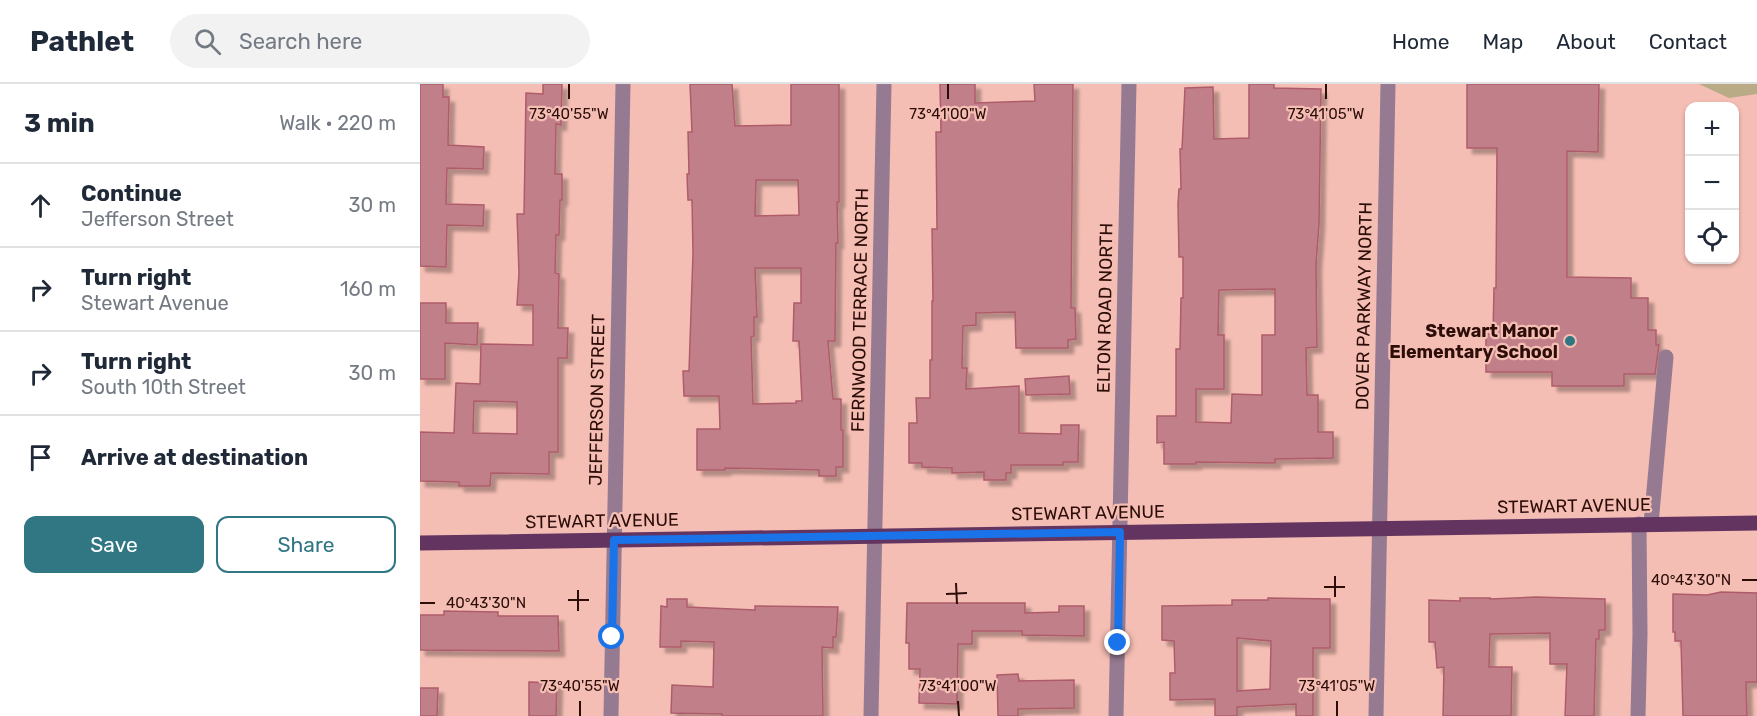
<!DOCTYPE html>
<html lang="en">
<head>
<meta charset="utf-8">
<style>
  :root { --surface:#fff; --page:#f2f2f3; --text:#1f2937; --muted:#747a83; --line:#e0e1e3; --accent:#317783 }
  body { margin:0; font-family:Rubik,sans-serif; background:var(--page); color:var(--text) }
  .controls { position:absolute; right:18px; top:18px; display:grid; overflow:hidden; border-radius:12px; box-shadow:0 2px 4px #0004 }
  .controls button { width:54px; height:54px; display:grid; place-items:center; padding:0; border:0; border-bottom:2px solid var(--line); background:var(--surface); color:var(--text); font:30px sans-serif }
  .stop { position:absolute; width:18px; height:18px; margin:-14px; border:4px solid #1a73e8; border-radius:50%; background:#fff }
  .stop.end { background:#1a73e8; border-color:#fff; box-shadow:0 2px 6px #0008 }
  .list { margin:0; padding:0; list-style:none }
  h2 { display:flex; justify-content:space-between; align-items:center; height:78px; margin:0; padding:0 24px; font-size:26px }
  h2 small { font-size:20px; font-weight:400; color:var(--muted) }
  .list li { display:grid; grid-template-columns:39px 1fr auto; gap:18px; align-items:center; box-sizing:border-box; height:84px; padding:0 24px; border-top:2px solid var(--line) }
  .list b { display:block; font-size:22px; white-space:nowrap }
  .list p { margin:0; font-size:20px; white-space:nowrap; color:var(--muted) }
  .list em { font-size:20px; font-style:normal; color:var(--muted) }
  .actions { display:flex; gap:12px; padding:18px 24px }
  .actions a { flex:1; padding:14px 0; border:2px solid var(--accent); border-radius:12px; text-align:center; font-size:21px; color:var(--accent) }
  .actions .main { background:var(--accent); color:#fff }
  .icon { flex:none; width:33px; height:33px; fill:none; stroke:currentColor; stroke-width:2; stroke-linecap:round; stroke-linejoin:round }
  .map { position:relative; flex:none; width:1337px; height:632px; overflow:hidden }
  header { display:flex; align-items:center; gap:36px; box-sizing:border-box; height:84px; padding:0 30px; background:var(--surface); border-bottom:2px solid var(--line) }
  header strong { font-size:28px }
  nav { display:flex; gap:33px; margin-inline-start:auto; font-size:21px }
  .search { width:420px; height:54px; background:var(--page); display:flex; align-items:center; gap:15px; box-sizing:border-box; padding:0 21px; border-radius:33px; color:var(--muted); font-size:22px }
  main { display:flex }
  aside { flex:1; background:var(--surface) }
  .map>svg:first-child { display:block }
  .green { fill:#b9ab86 }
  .building { fill:#c18089; stroke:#af5c6a; stroke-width:1.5; fill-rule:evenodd; filter:url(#shadow) }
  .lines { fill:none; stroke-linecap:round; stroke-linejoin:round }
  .minor { stroke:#957a92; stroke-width:15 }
  .major { stroke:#63345f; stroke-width:15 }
  .route { stroke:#1a73e8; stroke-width:8 }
  .ticks { fill:none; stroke:#2d0d08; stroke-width:2 }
  .poi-dot { fill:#317783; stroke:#f5beb4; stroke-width:2 }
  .labels { text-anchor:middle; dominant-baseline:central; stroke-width:4.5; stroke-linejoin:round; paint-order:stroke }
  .street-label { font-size:18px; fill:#2d0d08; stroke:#f5beb4 }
  .poi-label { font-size:18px; font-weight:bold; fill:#2d0d08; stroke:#f5beb4; text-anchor:end }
  .ticks-label { font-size:15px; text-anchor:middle; fill:#2d0d08; stroke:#f5beb4; stroke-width:4.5; stroke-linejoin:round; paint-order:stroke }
</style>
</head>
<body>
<header>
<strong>Pathlet</strong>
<div class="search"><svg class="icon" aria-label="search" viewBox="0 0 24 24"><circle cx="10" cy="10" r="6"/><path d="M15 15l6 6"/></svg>Search here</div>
<nav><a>Home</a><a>Map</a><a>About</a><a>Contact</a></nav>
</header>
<main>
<aside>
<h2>3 min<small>Walk · 220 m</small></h2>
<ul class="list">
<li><svg class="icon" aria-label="ahead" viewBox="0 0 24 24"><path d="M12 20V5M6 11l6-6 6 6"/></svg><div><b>Continue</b><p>Jefferson Street</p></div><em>30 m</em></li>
<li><svg class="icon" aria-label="right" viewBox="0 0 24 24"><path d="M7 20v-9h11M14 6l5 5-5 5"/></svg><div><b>Turn right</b><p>Stewart Avenue</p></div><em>160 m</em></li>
<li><svg class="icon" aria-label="right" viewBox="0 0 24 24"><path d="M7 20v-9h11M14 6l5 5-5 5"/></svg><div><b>Turn right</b><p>South 10th Street</p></div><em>30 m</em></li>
<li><svg class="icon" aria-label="arrive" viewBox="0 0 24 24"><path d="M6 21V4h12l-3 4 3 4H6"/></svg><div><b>Arrive at destination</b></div></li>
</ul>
<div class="actions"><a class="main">Save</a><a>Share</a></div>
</aside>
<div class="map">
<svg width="1337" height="632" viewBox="0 0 1337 632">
  <defs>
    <filter id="shadow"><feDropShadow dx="5.5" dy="5.5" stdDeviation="1.5" flood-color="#0004"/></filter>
  </defs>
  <rect width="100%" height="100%" fill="#f5beb4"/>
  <path class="green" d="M 1279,0 L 1337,0 L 1337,10 L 1309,14 Z"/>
  <path class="building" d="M 0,0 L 23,0 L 23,13 L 29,13 L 28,61 L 64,63 L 63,85 L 27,84 L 26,120 L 64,121 L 63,142 L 27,141 L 26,183 L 0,182 Z
    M 123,0 L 142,0 L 141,41 L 136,40 L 135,90 L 142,90 L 142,116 L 140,116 L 139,151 L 136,151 L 135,189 L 139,190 L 138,244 L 148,244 L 147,274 L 138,274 L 138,368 L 129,368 L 129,390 L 71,389 L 70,402 L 39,402 L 39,398 L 0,397 L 0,348 L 34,349 L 36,299 L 60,300 L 61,260 L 113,261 L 113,221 L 97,221 L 99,189 L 97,130 L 104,130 L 106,9 L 123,10 ZM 54,317 L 97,318 L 97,350 L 53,349 Z
    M 270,0 L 312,0 L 315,42 L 371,41 L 371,0 L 419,0 L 419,118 L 417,118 L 418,159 L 416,159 L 415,257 L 408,257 L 413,315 L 421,315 L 421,346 L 423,346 L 423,383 L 416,383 L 416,392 L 399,392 L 399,386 L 305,384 L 305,386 L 277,386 L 277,345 L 300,345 L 299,312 L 264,312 L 263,287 L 269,287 L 273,169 L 272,116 L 268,116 L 267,90 L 269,90 L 268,48 L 272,48 ZM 336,96 L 378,96 L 379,131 L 335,132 ZM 335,184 L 381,184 L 381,219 L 374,219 L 373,257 L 379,257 L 382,317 L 376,317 L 376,319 L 333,320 L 331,253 L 334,252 L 334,233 L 337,233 Z
    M 520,0 L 555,0 L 555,19 L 615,17 L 614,0 L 653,0 L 651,224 L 655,224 L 656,255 L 648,256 L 648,264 L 596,264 L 595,228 L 556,229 L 556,241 L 543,242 L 542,284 L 547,284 L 546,305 L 599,302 L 599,349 L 641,350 L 641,341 L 659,341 L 658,378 L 643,378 L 643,381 L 591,381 L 591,389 L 586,389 L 586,396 L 564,396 L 564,388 L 532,389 L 532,384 L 502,383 L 502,379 L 489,379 L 489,339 L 497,339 L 496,314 L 510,314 L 510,276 L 512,276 L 512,217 L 513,217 L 512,145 L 517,145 L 516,48 L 521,48 Z
    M 829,0 L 854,0 L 854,4 L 901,5 L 899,140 L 896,180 L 897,263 L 886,264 L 887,311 L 898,311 L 898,348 L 913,348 L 913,374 L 855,375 L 855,379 L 776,378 L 776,380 L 744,380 L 744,358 L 737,359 L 737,332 L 756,332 L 756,265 L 760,265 L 761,214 L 763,214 L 763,173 L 759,173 L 758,120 L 759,105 L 761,105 L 760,65 L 762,65 L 765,4 L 793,3 L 794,55 L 829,54 ZM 855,205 L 855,251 L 842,251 L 842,311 L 812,310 L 811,339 L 776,338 L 776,305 L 804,305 L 804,251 L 798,251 L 799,206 Z
    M 1047,0 L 1179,0 L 1178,68 L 1147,67 L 1147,193 L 1211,194 L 1211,214 L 1228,214 L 1228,246 L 1236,246 L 1236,261 L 1239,261 L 1235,290 L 1204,290 L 1204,302 L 1132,302 L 1132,288 L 1066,288 L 1066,250 L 1073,250 L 1074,204 L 1076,204 L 1077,64 L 1047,64 Z
    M 0,219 L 26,219 L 26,239 L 58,239 L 57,261 L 25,259 L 25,295 L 0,295 Z
    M 649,292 L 650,310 L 606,311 L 605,295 Z
    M 1301,508 L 1337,509 L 1337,598 L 1326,598 L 1327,632 L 1263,632 L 1261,557 L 1255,557 L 1255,548 L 1253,548 L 1253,510 L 1287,511 Z
    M 1116,513 L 1185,515 L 1185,546 L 1179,546 L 1179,555 L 1176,555 L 1174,632 L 1145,632 L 1147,580 L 1130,580 L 1130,549 L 1070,550 L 1069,583 L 1092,583 L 1091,632 L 1023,632 L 1024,583 L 1017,584 L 1015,558 L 1009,558 L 1009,516 L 1040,517 L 1040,514 L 1070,514 L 1070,515 Z
    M 848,514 L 910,515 L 910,564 L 893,564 L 893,632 L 876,632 L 876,620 L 817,623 L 817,632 L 795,632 L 795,615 L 750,616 L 750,589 L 755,589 L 754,557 L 742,556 L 742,522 L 812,521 L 812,516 L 848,516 ZM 817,554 L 851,557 L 850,605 L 817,607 Z
    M 247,515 L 267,515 L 267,523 L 335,526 L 335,522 L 418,523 L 416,553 L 413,553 L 413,564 L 402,563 L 403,632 L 302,632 L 302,630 L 251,629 L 252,601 L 293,603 L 294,558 L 261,557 L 261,563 L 240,563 L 241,522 L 247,523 Z
    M 487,519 L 605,519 L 605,529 L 639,528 L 639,522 L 664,522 L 664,552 L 602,551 L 602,547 L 552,547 L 552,560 L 538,560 L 537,620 L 499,619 L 500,585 L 489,585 L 489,559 L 486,559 Z
    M 24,527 L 78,528 L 78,532 L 138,532 L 139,567 L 0,566 L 0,531 L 24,531 Z
    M 598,590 L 599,597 L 654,596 L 654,624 L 598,625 L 598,632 L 578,632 L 577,591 Z
    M 109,598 L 137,599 L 136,632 L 109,632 Z
    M 0,604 L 18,604 L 17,632 L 0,632 Z"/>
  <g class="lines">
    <path class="minor" d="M 1231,440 L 1246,273
      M 191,632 L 203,0
      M 451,632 L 464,0
      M 696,632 L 709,0
      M 956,632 L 968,0
      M 1218,632 L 1220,550 L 1219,440"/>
    <path class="major" d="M 0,459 L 1337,439"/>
  </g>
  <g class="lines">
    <path class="route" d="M 192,553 L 194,456 L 700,448 L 698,559"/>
  </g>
  <path class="ticks" d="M 149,0 L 149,15M 528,0 L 528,15M 906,0 L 906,15M 915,492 L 915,513M 1322,496 L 1337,496M 536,499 L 537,520M 904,503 L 925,503M 158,506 L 158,527M 526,510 L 547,509M 148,516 L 169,516M 0,519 L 15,519M 160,617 L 160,632M 538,617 L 539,632M 917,617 L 917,632"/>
  <circle class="poi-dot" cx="1150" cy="257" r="6"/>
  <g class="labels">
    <g class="street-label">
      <text transform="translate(944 222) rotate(-89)">DOVER PARKWAY NORTH</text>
      <text transform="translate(685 224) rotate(-89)">ELTON ROAD NORTH</text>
      <text transform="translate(440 226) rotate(-89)">FERNWOOD TERRACE NORTH</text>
      <text transform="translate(177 316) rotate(-89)">JEFFERSON STREET</text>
      <text transform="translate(1154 422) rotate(-1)">STEWART AVENUE</text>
      <text transform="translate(668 429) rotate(-1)">STEWART AVENUE</text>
      <text transform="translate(182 437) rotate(-1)">STEWART AVENUE</text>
    </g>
    <g class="poi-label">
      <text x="1138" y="247">Stewart Manor<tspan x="1138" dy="21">Elementary School</tspan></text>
    </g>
  </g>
  <g class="ticks-label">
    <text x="149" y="35">73°40'55"W</text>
    <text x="528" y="35">73°41'00"W</text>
    <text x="906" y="35">73°41'05"W</text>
    <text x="1271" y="501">40°43'30"N</text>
    <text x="66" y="524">40°43'30"N</text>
    <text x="160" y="607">73°40'55"W</text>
    <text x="538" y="607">73°41'00"W</text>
    <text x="917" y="607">73°41'05"W</text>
  </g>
</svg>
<div class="controls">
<button>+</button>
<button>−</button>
<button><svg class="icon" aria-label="locate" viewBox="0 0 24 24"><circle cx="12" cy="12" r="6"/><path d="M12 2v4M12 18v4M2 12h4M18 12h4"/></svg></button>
</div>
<div class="stop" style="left:192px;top:553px"></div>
<div class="stop end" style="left:698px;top:559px"></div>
</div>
</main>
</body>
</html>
